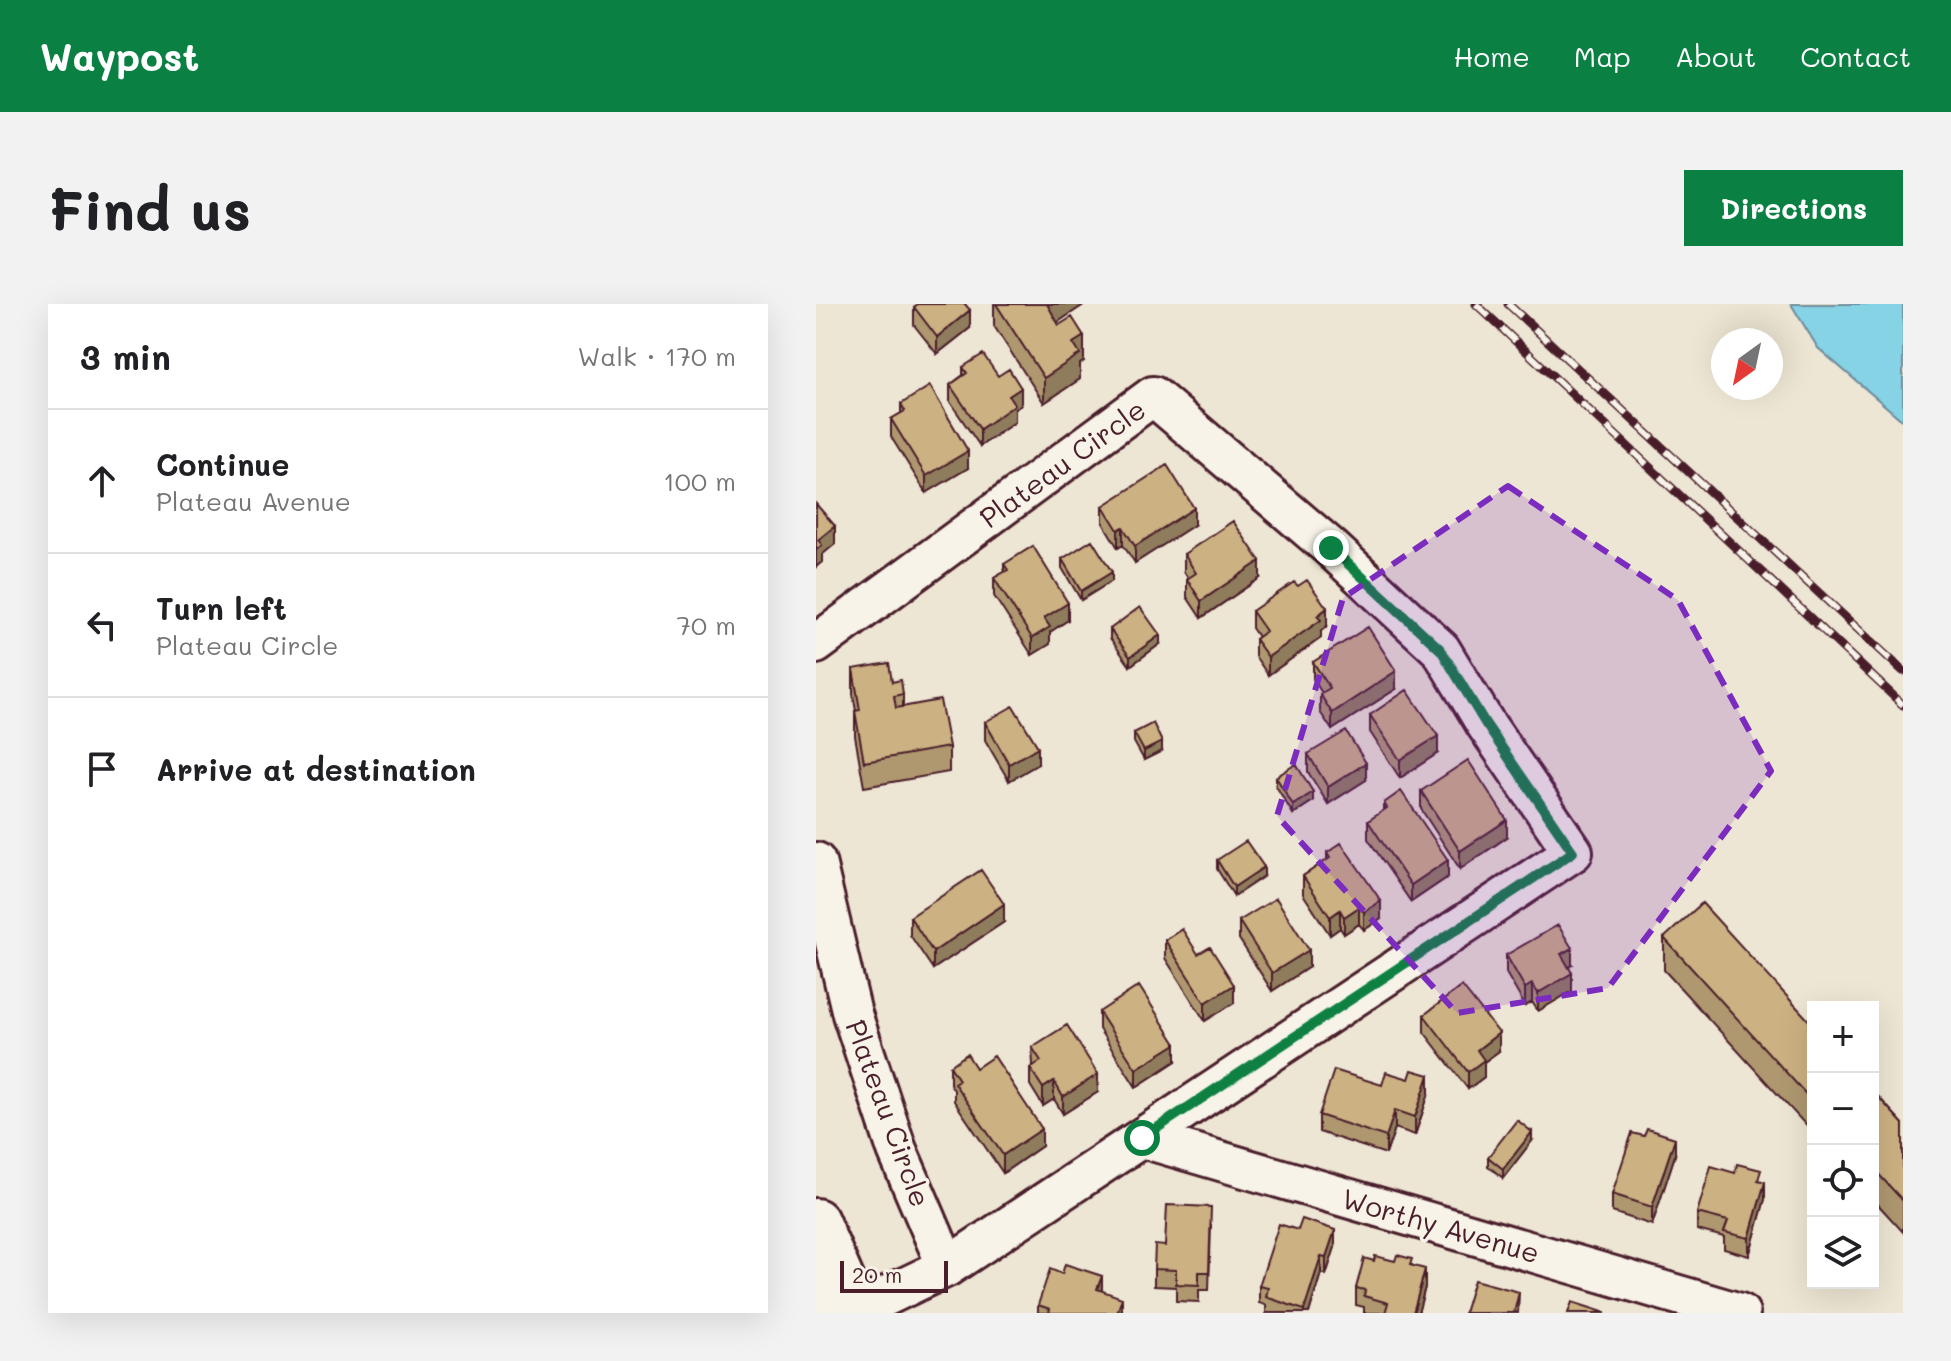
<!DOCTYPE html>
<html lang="en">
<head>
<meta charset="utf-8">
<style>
  :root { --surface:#fff; --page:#f2f2f2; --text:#202124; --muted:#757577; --line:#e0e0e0; --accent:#0b8043 }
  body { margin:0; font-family:Mali,sans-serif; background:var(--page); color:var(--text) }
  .controls { position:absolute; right:24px; bottom:24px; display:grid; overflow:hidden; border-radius:0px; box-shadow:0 8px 32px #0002 }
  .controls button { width:72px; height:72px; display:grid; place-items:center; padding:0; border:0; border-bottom:2px solid var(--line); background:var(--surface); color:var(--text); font:40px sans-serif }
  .compass { position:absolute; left:895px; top:24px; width:72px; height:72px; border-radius:50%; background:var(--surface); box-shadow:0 8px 32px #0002; rotate:213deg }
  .scale { position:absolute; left:24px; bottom:20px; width:108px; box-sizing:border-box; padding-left:8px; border:4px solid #4a1f2b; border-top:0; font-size:22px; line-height:28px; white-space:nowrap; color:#4a1f2b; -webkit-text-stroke:6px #f7f3e8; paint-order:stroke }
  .stop { position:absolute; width:24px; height:24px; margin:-18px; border:6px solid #0b8043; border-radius:50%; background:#fff }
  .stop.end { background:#0b8043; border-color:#fff; box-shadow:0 2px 8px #0008 }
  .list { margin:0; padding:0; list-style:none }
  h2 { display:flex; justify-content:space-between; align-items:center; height:104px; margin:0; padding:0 32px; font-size:34px }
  h2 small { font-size:26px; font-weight:400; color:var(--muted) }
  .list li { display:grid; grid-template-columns:52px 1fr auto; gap:24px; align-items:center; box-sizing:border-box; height:144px; padding:0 32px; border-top:2px solid var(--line) }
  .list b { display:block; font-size:30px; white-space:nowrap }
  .list p { margin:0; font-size:26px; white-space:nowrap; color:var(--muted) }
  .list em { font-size:26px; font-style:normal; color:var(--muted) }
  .icon { flex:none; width:44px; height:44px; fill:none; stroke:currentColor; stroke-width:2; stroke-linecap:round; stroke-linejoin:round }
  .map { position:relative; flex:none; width:1087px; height:1009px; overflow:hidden; border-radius:0px }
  header { display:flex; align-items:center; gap:48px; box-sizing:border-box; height:112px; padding:0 40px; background:var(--accent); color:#fff }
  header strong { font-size:38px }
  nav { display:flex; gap:44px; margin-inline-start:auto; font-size:28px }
  .intro { display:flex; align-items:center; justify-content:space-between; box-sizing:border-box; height:192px; padding:0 48px }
  h1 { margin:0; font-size:56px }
  .button { padding:20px 36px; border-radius:0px; background:var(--accent); color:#fff; font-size:28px; font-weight:700 }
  main { display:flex; gap:48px; padding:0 48px }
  aside { flex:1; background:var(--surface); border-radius:0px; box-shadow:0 8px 32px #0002 }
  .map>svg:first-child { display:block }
  .water { fill:#86d3e6; stroke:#6e8b9b; stroke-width:2 }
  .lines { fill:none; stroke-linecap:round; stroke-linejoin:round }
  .minor-casing { stroke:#4a1f2b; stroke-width:44 }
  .primary-casing { stroke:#4a1f2b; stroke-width:50 }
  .minor { stroke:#f7f3e8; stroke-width:38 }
  .primary { stroke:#f7f3e8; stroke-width:44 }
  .rail-casing { stroke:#4a1f2b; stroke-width:9 }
  .rail { stroke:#f7f3e8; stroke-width:6; stroke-dasharray:18; stroke-linecap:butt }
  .wall { fill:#af9870; stroke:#4a1f2b; stroke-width:2 }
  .shaded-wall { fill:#8f7c5b; stroke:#4a1f2b; stroke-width:2 }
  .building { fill:#ccb182; stroke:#4a1f2b; stroke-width:2 }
  .route { stroke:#0b8043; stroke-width:10 }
  .marked { fill:#7b2cbf; fill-opacity:0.2; stroke:#7b2cbf; stroke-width:6; stroke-dasharray:16 10; stroke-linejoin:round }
  .labels { text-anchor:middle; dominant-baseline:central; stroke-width:7; stroke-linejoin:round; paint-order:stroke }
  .street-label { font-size:28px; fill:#4a1f2b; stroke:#f7f3e8 }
</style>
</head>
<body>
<header>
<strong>Waypost</strong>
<nav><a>Home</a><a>Map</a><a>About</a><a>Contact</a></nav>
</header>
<div class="intro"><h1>Find us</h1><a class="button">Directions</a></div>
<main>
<aside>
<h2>3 min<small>Walk · 170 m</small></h2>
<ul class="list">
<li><svg class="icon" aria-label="ahead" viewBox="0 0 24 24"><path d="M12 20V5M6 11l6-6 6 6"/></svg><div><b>Continue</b><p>Plateau Avenue</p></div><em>100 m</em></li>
<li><svg class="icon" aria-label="left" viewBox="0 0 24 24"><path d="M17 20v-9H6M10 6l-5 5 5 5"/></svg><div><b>Turn left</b><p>Plateau Circle</p></div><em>70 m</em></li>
<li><svg class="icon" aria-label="arrive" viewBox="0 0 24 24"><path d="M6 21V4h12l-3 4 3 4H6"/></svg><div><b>Arrive at destination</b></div></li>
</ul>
</aside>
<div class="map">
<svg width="1087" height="1009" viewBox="0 0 1087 1009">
  <rect width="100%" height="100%" fill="#eee6d4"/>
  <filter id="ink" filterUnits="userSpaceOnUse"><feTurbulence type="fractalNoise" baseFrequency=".0125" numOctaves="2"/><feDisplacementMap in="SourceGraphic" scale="16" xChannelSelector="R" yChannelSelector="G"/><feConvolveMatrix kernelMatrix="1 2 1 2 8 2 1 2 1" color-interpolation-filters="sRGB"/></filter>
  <g filter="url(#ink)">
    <path class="water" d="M 975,0 L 1087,0 L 1087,117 L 1002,44 Z"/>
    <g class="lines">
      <defs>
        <path id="minor" d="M 0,340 L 337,92 L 515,244 L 625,346 L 669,419 L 757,548 L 131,963 L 39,1007 L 0,994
          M 0,558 L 36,710 L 81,846 L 131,963
          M 326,834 L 924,1009"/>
        <path id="primary" d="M 0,917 L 40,1009"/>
      </defs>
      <use href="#minor" class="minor-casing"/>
      <use href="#primary" class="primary-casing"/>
      <use href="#minor" class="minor"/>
      <use href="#primary" class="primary"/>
      <defs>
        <path id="rail" d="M 660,0 L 1087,401
          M 692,0 L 1087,367"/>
      </defs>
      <use href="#rail" class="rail-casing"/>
      <use href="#rail" class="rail"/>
    </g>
    <path class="wall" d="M 178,0 L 269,0 L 241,18 L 268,57 L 264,60 L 264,75 L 228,99 L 178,22 Z
      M 98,3 L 154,24 L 121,50 L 98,21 Z
      M 147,63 L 182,72 L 205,101 L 199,105 L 199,118 L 164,142 L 134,98 L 134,81 L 147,71 Z
      M 85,100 L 152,164 L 110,189 L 75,133 L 75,115 L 85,109 Z
      M 287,202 L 378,221 L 319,259 L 307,241 L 302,244 L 287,219 Z
      M 368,250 L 444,274 L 385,314 L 371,293 L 371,275 L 372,274 L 368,268 Z
      M 246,255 L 296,277 L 265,296 L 246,264 Z
      M 188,260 L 252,316 L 234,328 L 234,340 L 216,351 L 178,292 L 178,274 L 188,268 Z
      M 436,307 L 511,322 L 505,327 L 505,334 L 452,371 L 439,352 L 439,335 L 442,333 L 436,324 Z
      M 294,325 L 344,340 L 314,362 L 294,334 Z
      M 497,358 L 580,385 L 516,426 L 504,408 L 504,390 L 506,389 L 497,375 Z
      M 37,365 L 76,378 L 87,390 L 87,403 L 133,443 L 133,468 L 48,483 L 39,432 L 39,407 L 40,407 L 37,390 Z
      M 554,411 L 622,449 L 584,474 L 554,428 Z
      M 169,418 L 222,460 L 193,477 L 169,436 Z
      M 318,429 L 346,447 L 328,456 L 318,438 Z
      M 492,450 L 550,476 L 512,500 L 492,468 Z
      M 460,473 L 497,497 L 477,510 L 460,482 Z
      M 605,487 L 691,533 L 644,565 L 605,505 Z
      M 568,499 L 632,573 L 595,598 L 552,535 L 552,517 L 568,507 Z
      M 511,549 L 565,615 L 548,626 L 543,620 L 528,630 L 524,624 L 514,631 L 487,590 L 487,572 L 511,556 Z
      M 401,556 L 448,572 L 418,592 L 401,565 Z
      M 94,613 L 188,618 L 117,665 L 94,631 Z
      M 423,617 L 493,663 L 456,687 L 423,635 Z
      M 848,634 L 997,721 L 997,829 L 848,666 Z
      M 349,636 L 382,650 L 418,699 L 389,717 L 349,654 Z
      M 690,651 L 756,661 L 753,663 L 756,687 L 722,707 L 716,698 L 709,702 L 690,669 Z
      M 283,708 L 360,757 L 320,783 L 283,725 Z
      M 608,711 L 683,747 L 668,758 L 668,773 L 652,785 L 608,728 Z
      M 216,743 L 282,788 L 247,810 L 238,795 L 227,802 L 214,781 L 214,764 L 217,762 Z
      M 134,762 L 160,764 L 226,842 L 187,869 L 138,797 L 138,786 L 134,780 Z
      M 566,781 L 613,789 L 599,831 L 579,824 L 570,850 L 503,828 L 503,811 Z
      M 1057,787 L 1087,820 L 1087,928 L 1057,895 Z
      M 716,837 L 687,874 L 672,862 L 672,853 Z
      M 859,851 L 836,921 L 796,908 L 796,890 Z
      M 945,877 L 949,895 L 933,952 L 908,945 L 908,933 L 881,926 L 881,909 Z
      M 395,921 L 393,986 L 383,986 L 383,998 L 360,997 L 360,983 L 338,982 L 338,965 L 349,942 Z
      M 519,943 L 510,971 L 505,969 L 493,1009 L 450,1009 L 450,1001 L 443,999 L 443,982 Z
      M 558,957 L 596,961 L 609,983 L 602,1009 L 548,1009 L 548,1003 L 540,1001 L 540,984 Z
      M 286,987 L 306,1009 L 222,1009 L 222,1001 Z"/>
    <path class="shaded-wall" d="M 231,0 L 269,0 L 230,26 Z
      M 154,6 L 154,24 L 121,50 L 121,33 Z
      M 268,32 L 268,57 L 264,60 L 264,75 L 228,99 L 228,74 L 257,39 Z
      M 205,84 L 205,101 L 199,105 L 199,118 L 164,142 L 164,125 L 193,92 Z
      M 152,147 L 152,164 L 110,189 L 110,172 Z
      M 378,204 L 378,221 L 319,259 L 319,242 Z
      M 19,222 L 19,240 L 6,251 L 6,258 L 0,263 L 0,246 L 2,236 Z
      M 307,223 L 307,241 L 302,244 L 302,226 Z
      M 444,257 L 444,274 L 385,314 L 385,297 Z
      M 296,268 L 296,277 L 265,296 L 265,287 Z
      M 252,299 L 252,316 L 234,328 L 234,340 L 216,351 L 216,334 L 228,314 Z
      M 511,304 L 511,322 L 505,327 L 505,334 L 452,371 L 452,353 Z
      M 344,331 L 344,340 L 314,362 L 314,353 Z
      M 580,367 L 580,385 L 516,426 L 516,409 Z
      M 622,432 L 622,449 L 584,474 L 584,456 Z
      M 346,438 L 346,447 L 328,456 L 328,447 Z
      M 222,443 L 222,460 L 193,477 L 193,460 Z
      M 550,459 L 550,476 L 512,500 L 512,483 Z
      M 497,488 L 497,497 L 477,510 L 477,501 Z
      M 691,516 L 691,533 L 644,565 L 644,547 Z
      M 632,556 L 632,573 L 595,598 L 595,581 Z
      M 448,563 L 448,572 L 418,592 L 418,583 Z
      M 565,597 L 565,615 L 548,626 L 548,608 Z
      M 188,600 L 188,618 L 117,665 L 117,648 Z
      M 543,603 L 543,620 L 528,630 L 528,613 Z
      M 524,606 L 524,624 L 514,631 L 514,613 Z
      M 756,644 L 756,661 L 745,668 L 745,650 Z
      M 493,646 L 493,663 L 456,687 L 456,669 Z
      M 756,669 L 756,687 L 722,707 L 722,689 Z
      M 716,680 L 716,698 L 709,702 L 709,684 Z
      M 418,681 L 418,699 L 389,717 L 389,699 Z
      M 683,729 L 683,747 L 668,758 L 668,773 L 652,785 L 652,768 L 661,746 Z
      M 360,740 L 360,757 L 320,783 L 320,765 Z
      M 282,770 L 282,788 L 247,810 L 247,793 Z
      M 613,771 L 613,789 L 599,831 L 599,813 Z
      M 238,777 L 238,795 L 227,802 L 227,784 Z
      M 579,806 L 579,824 L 570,850 L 570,833 Z
      M 226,825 L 226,842 L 187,869 L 187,851 Z
      M 716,828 L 716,837 L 687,874 L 687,865 Z
      M 859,834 L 859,851 L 836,921 L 836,903 Z
      M 949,878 L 949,895 L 933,952 L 933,934 Z
      M 519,926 L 519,943 L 510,971 L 510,953 Z
      M 505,952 L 505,969 L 493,1009 L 488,1009 L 488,1006 Z
      M 609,965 L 609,983 L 602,1009 L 597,1009 Z
      M 286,972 L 286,989 L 281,985 Z
      M 703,988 L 702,1009 L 698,1009 Z
      M 306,994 L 306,1009 L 301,1009 Z"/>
    <path class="building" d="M 102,0 L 149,0 L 154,6 L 121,33 L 98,3 Z
      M 180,0 L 231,0 L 243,21 L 256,13 L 268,32 L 257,39 L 264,50 L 228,74 Z
      M 167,50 L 182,72 L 193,65 L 205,84 L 193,92 L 199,101 L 164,125 L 134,81 L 151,69 L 147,63 Z
      M 114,82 L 152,147 L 110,172 L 75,115 L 89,107 L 85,100 Z
      M 351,161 L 378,204 L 319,242 L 307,223 L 302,226 L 287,202 Z
      M 0,200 L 19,222 L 2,236 L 6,241 L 0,246 Z
      M 417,217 L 444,257 L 385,297 L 371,275 L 380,269 L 368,250 Z
      M 276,236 L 296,268 L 265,287 L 246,255 Z
      M 217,242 L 252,299 L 228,314 L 234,323 L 216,334 L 178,274 L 192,266 L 188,260 Z
      M 491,276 L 511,304 L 501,312 L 505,316 L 452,353 L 439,335 L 450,327 L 436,307 L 478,278 L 482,282 Z
      M 324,303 L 344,331 L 314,353 L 294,325 Z
      M 552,323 L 580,367 L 516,409 L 504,390 L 514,384 L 497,358 Z
      M 73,359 L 76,378 L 85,376 L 87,390 L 78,392 L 80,404 L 124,396 L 133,443 L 48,458 L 39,407 L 44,406 L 37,365 Z
      M 591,386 L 622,432 L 584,456 L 554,411 Z
      M 197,402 L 222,443 L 193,460 L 169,418 Z
      M 337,419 L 346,438 L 328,447 L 318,429 Z
      M 530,427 L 550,459 L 512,483 L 492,450 Z
      M 652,456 L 691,516 L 644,547 L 605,487 Z
      M 480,460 L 497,488 L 477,501 L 460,473 Z
      M 585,487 L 632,556 L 595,581 L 552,517 L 571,504 L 568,499 Z
      M 430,537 L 448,563 L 418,583 L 401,556 Z
      M 525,539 L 565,597 L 548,608 L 543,603 L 528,613 L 524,606 L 514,613 L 487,572 L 514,554 L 511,549 Z
      M 165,566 L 188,600 L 117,648 L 94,613 Z
      M 460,594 L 493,646 L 456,669 L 423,617 Z
      M 886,599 L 997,721 L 997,798 L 848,634 Z
      M 742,621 L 756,644 L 745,650 L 756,669 L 722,689 L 716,680 L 709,684 L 690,651 Z
      M 366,625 L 382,650 L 394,643 L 418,681 L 389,699 L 349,636 Z
      M 323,682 L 360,740 L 320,765 L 283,708 Z
      M 646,682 L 683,729 L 661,746 L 668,756 L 652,768 L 608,711 Z
      M 251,721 L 282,770 L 247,793 L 238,777 L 227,784 L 214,764 L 225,757 L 216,743 Z
      M 151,750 L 160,764 L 178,752 L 226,825 L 187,851 L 138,779 L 143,776 L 134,762 Z
      M 518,766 L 566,781 L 570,768 L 593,775 L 596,766 L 613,771 L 599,813 L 579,806 L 570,833 L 503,811 Z
      M 1057,787 L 1087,820 L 1087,897 L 1057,864 Z
      M 701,816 L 716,828 L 687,865 L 672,853 Z
      M 831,825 L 859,834 L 836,903 L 796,890 L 816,829 L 828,832 Z
      M 921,860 L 945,866 L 942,876 L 949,878 L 933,934 L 908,928 L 912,917 L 881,909 L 895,862 L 919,869 Z
      M 351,901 L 395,903 L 393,968 L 383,968 L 383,981 L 360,980 L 360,966 L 338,965 L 339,941 L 349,942 Z
      M 486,915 L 519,926 L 510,953 L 505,952 L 488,1006 L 450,993 L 452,984 L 443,982 L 463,920 L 482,926 Z
      M 581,951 L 596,955 L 594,961 L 609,965 L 597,1009 L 569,1009 L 572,999 L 548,992 L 549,986 L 540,984 L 548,954 L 558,957 L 559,952 L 579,957 Z
      M 249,960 L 286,972 L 281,985 L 306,994 L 301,1009 L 233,1009 L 234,1005 L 222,1001 L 234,965 L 246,970 Z
      M 658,976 L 703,988 L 698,1009 L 648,1009 Z
      M 756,998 L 790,1009 L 752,1009 Z"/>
  </g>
  <g class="lines" filter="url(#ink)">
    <path class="route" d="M 326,834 L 757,548 L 669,419 L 625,346 L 515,244"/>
  </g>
  <path class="marked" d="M 692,182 L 862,296 L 955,467 L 792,684 L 641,709 L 461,512 L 527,294 Z"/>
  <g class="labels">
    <g class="street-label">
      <text transform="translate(246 159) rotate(-36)">Plateau Circle</text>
      <text transform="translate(73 809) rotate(70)">Plateau Circle</text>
      <text transform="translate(625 921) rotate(16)">Worthy Avenue</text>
    </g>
  </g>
</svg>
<div class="controls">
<button>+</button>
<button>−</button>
<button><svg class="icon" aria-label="locate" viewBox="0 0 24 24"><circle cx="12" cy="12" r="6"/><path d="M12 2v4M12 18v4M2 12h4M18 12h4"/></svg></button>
<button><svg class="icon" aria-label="layers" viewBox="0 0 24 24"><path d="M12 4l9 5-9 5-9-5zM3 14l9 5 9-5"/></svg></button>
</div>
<svg class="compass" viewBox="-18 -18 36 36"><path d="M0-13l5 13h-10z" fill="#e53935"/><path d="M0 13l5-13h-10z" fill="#757577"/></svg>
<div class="scale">20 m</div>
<div class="stop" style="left:326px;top:834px"></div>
<div class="stop end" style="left:515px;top:244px"></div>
</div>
</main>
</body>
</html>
